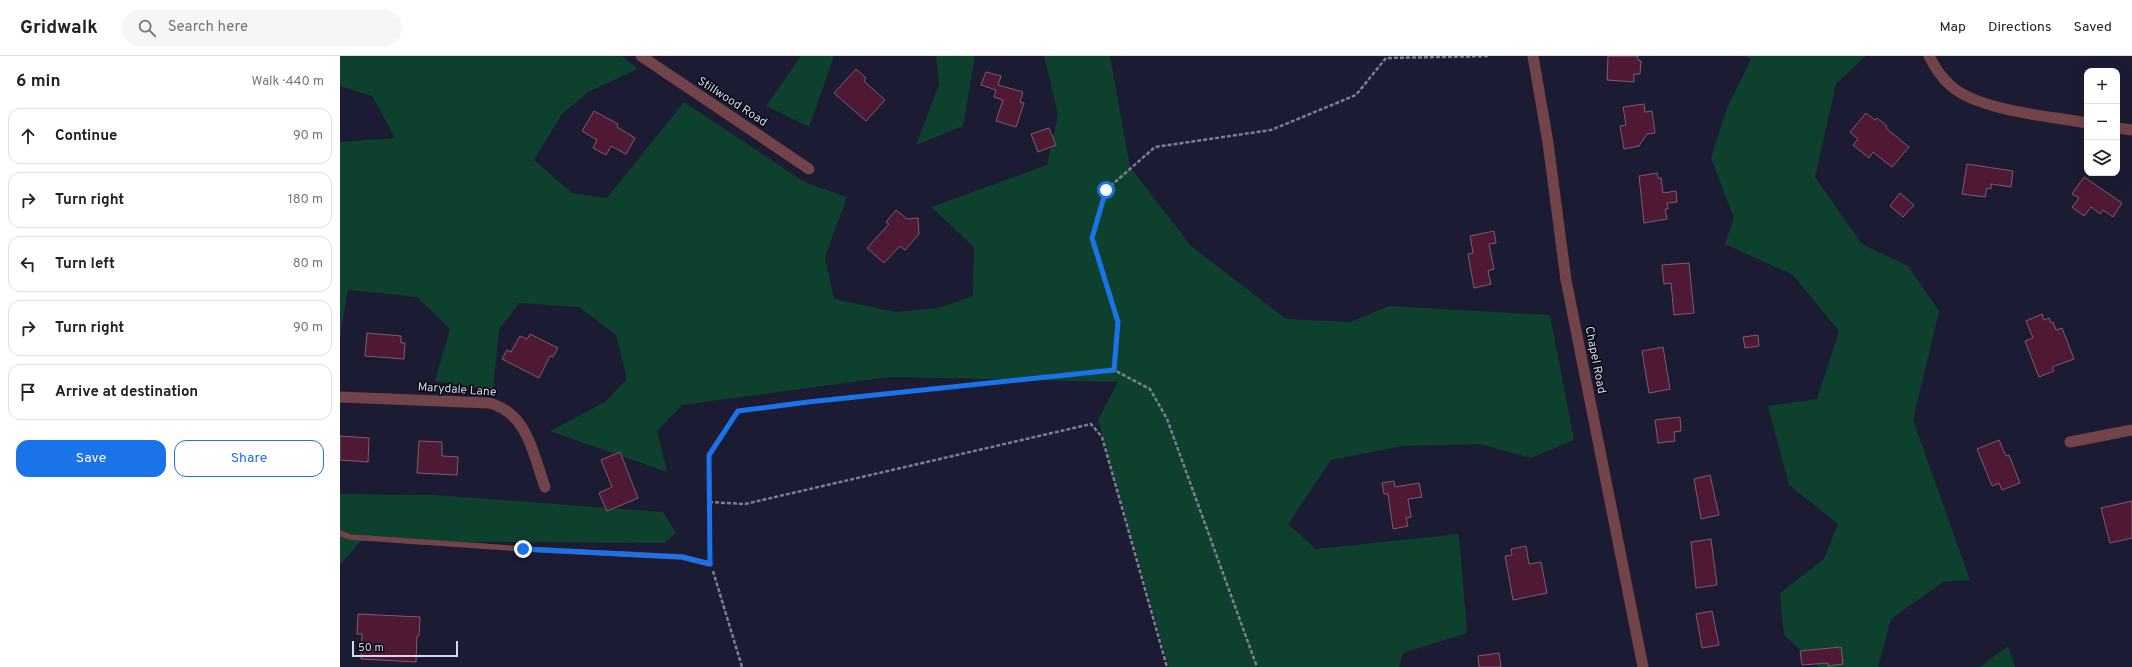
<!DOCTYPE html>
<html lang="en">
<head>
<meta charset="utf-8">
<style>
  :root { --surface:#fff; --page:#f6f6f6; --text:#222; --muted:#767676; --line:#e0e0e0; --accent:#1a73e8 }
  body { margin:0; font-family:Overpass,sans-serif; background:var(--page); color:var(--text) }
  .controls { position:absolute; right:12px; top:12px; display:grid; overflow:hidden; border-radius:8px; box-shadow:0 4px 16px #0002 }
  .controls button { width:36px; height:36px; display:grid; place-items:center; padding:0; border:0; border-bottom:1px solid var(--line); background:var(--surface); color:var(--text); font:20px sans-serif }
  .scale { position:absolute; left:12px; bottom:10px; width:106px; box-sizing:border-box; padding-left:4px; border:2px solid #d6d7e8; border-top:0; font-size:11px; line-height:14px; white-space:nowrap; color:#d6d7e8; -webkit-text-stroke:3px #070711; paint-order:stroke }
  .stop { position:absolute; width:12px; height:12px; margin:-9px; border:3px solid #1a73e8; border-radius:50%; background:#fff }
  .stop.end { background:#1a73e8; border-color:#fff; box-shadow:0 1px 4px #0008 }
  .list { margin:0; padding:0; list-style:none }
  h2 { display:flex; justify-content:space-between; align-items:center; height:52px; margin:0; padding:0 16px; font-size:17px }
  h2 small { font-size:13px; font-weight:400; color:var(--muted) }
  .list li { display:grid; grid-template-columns:26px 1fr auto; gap:12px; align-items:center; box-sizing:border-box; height:56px; margin:0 8px 8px; padding:0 8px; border:1px solid var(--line); border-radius:12px }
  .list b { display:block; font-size:15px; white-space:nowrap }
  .list em { font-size:13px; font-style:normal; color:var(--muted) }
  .actions { display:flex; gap:8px; padding:12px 16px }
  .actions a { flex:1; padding:9px 0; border:1px solid var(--accent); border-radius:12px; text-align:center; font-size:14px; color:var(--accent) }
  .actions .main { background:var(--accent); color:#fff }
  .icon { flex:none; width:22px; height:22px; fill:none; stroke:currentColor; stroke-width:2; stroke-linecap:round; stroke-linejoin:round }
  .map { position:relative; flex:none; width:1792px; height:611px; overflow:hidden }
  header { display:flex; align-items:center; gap:24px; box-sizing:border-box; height:56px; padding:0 20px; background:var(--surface); border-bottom:1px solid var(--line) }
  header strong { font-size:19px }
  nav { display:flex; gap:22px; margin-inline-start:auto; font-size:14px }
  .search { width:280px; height:36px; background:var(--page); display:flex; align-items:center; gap:10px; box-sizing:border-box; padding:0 14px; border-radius:22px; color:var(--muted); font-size:15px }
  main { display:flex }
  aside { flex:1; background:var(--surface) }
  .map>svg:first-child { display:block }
  .green { fill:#0d412d }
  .building { fill:#4f1834; stroke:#7e5d6b }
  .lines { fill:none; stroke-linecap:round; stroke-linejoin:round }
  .path { stroke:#7d7e92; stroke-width:2.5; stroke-dasharray:4 2; stroke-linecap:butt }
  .lane { stroke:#73434a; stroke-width:5.5 }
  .street { stroke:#73434a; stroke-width:11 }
  .route { stroke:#1a73e8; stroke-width:5 }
  .labels { text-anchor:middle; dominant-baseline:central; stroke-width:3; stroke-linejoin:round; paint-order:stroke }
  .street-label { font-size:12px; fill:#d6d7e8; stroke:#070711 }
</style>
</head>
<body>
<header>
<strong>Gridwalk</strong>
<div class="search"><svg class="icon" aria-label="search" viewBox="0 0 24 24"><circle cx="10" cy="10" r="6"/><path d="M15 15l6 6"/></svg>Search here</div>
<nav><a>Map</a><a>Directions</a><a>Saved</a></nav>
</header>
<main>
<aside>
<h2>6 min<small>Walk · 440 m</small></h2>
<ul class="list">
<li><svg class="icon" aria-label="ahead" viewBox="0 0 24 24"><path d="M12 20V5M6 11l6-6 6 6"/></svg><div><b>Continue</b></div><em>90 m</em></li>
<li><svg class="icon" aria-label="right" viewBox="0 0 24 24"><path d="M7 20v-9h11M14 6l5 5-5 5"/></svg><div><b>Turn right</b></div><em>180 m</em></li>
<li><svg class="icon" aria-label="left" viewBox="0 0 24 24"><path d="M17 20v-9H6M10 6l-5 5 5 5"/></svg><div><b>Turn left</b></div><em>80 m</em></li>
<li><svg class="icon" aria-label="right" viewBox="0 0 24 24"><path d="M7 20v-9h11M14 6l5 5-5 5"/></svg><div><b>Turn right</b></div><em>90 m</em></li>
<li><svg class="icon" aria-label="arrive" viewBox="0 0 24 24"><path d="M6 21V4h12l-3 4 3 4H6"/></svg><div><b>Arrive at destination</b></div></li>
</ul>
<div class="actions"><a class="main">Save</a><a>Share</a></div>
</aside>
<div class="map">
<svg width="1792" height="611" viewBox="0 0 1792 611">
  <rect width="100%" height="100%" fill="#1b1b33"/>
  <path class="green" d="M 0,0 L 282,0 L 298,13 L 248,36 L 222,58 L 194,104 L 232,137 L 267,142 L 344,46 L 466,127 L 507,141 L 485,201 L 494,243 L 556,256 L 598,252 L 633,240 L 634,191 L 591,151 L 707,109 L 718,58 L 704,0 L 770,0 L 790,111 L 851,190 L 946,263 L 1010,266 L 1049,250 L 1210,259 L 1234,384 L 1191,402 L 1140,388 L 1062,390 L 991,404 L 948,468 L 976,493 L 1119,478 L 1127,577 L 1063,597 L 1059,611 L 829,611 L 758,364 L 778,326 L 549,321 L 342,349 L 317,375 L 327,416 L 210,375 L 265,346 L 287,323 L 276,279 L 239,251 L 179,247 L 159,274 L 153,334 L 95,325 L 110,273 L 77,241 L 8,234 L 0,280 L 0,86 L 55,82 L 32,40 L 0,30 Z
    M 461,0 L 494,0 L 469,71 L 426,50 Z
    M 596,0 L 635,0 L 623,70 L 576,89 L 599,29 Z
    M 1405,0 L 1526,0 L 1496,28 L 1475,121 L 1522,188 L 1568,210 L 1599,255 L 1573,364 L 1630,524 L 1603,526 L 1551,563 L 1538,611 L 1479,611 L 1444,579 L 1440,537 L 1484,503 L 1498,468 L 1449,429 L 1428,350 L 1477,343 L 1499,275 L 1453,219 L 1385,188 L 1394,162 L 1371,102 L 1387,52 L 1411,3 Z
    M 0,438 L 95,439 L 323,456 L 336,477 L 324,487 L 21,485 L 0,509 Z
    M 1668,590 L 1675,611 L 1640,611 Z"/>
  <path class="building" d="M 1268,0 L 1298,0 L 1298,4 L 1301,5 L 1300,18 L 1294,18 L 1294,26 L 1267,24 Z
    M 516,13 L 526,22 L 524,25 L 545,44 L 526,65 L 494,37 Z
    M 646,16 L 661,20 L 658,29 L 683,36 L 680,46 L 684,47 L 676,71 L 656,65 L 663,44 L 654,41 L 656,34 L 641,29 Z
    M 1304,48 L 1305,56 L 1312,55 L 1315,77 L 1307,78 L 1299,90 L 1284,93 L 1280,70 L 1286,69 L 1283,51 Z
    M 254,55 L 278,68 L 277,71 L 295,82 L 286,98 L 271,90 L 266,99 L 253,92 L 257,84 L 242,75 Z
    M 1526,57 L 1535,64 L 1537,62 L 1547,70 L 1546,72 L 1569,91 L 1552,111 L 1533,96 L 1529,102 L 1513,89 L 1518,83 L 1510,76 Z
    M 709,72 L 716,89 L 698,96 L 691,78 Z
    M 1627,108 L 1673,115 L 1671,131 L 1651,128 L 1651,133 L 1647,132 L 1645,141 L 1622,138 Z
    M 1317,117 L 1318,122 L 1321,122 L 1323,137 L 1336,135 L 1337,146 L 1327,147 L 1328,153 L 1325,153 L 1327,163 L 1304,167 L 1299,120 Z
    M 1744,121 L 1782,147 L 1773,161 L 1763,154 L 1760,158 L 1751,151 L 1744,160 L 1732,151 L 1739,142 L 1732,138 Z
    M 1560,137 L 1574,149 L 1563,161 L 1550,150 Z
    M 556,154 L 567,163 L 578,162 L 579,178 L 565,194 L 560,190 L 544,207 L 527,192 L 549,168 L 546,166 Z
    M 1154,175 L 1156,187 L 1149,188 L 1154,213 L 1148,215 L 1151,228 L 1134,232 L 1128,198 L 1133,197 L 1130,180 Z
    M 1349,207 L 1354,257 L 1334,259 L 1331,227 L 1324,228 L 1322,209 Z
    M 1702,258 L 1704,264 L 1709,262 L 1711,267 L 1713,266 L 1716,274 L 1722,272 L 1734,303 L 1712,311 L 1714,315 L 1699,321 L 1685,285 L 1693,282 L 1686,265 Z
    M 27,277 L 61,280 L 61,287 L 65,287 L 64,303 L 25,300 Z
    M 190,278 L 218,292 L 213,301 L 210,300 L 199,322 L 162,303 L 167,294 L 171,296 L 180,280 L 187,283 Z
    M 1418,279 L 1419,290 L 1405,292 L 1403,281 Z
    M 1323,291 L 1330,333 L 1309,337 L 1302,295 Z
    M 1340,361 L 1341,375 L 1334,376 L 1335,385 L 1318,387 L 1315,364 Z
    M 0,380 L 29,382 L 28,406 L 0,404 Z
    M 1659,384 L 1666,400 L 1669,399 L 1680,427 L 1662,434 L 1659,427 L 1652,430 L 1637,393 Z
    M 79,385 L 102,386 L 102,400 L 118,401 L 117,419 L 77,417 Z
    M 280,396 L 298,442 L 267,455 L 259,437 L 272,431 L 261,404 Z
    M 1370,419 L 1379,459 L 1361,463 L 1354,423 Z
    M 1054,425 L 1055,431 L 1079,427 L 1082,441 L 1068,443 L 1071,461 L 1066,462 L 1068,470 L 1053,473 L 1048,438 L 1044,438 L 1042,427 Z
    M 1792,445 L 1792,482 L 1770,487 L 1761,452 Z
    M 1371,483 L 1377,529 L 1356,532 L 1351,486 Z
    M 1186,490 L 1189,508 L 1201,506 L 1207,537 L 1173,544 L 1165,500 L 1172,499 L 1171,493 Z
    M 1372,555 L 1379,589 L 1362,592 L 1356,558 Z
    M 18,558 L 80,561 L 79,580 L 77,580 L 76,606 L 21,603 L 22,578 L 17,578 Z
    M 1501,591 L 1503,608 L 1488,610 L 1488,607 L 1462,609 L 1460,595 Z
    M 1159,597 L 1161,611 L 1139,611 L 1138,600 Z"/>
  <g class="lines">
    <path class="path" d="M 774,314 L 778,266 L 752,182 L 766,134 L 815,91 L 931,74 L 1016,39 L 1046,2 L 1150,0
      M 369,446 L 405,448 L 751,368 L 762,381 L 827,611
      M 370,499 L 369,399 L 398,355 L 468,346 L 774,314 L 810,333 L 827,363 L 917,611
      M 373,515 L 402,611"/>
    <path class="lane" d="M 0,477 L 10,481 L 183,493 L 342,501 L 370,508"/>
    <path class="street" d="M 301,0 L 469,113
      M 1193,0 L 1208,87 L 1226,224 L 1303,611
      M 1589,0 C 1594,10 1602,22 1611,30 C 1640,55 1709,60 1747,67
      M 1777,72 L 1792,74
      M 0,341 L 149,347 C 188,357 193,398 205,431
      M 1730,386 L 1792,374"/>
  </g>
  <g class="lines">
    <path class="route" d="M 183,493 L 342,501 L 370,508 L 369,399 L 398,355 L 468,346 L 774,314 L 778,266 L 752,182 L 766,134"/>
  </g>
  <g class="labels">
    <g class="street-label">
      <text transform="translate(392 46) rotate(33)">Stillwood Road</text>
      <text transform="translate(1255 304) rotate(79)">Chapel Road</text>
      <text transform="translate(117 334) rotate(4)">Marydale Lane</text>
    </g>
  </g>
</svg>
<div class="controls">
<button>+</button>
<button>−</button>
<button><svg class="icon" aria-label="layers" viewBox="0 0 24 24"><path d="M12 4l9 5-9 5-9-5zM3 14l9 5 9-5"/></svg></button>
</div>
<div class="scale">50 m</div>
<div class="stop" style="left:766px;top:134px"></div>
<div class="stop end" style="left:183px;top:493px"></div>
</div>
</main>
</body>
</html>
